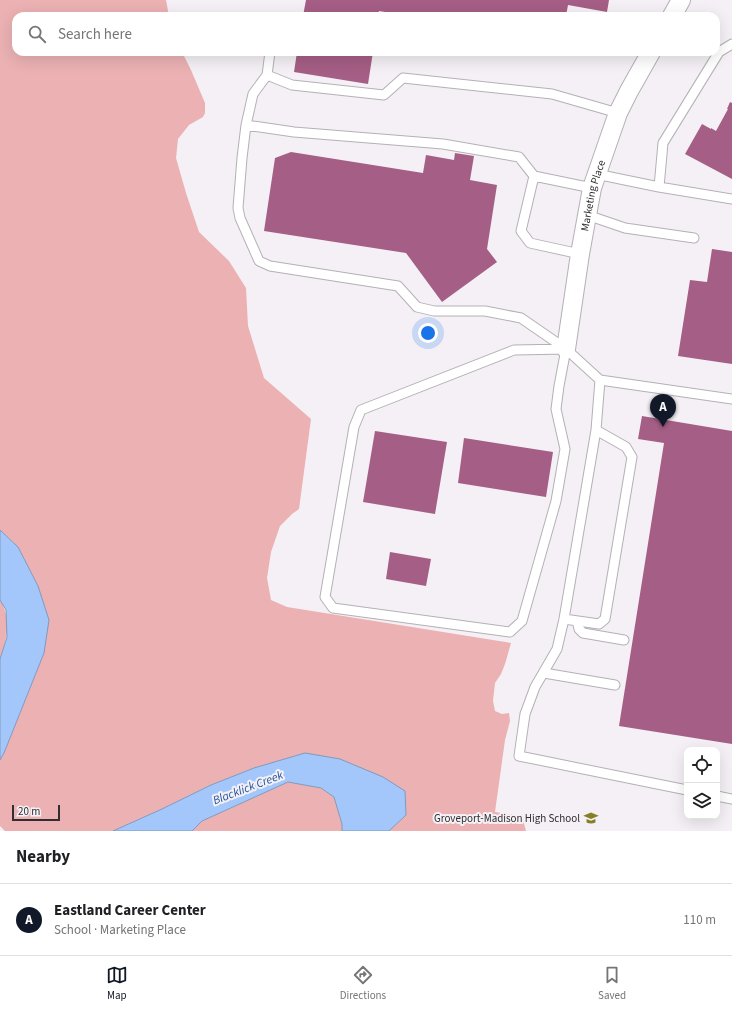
<!DOCTYPE html>
<html lang="en">
<head>
<meta charset="utf-8">
<style>
  :root { --surface:#fff; --page:#f6f6f6; --text:#202124; --muted:#757577; --line:#e0e0e0; --accent:#111827 }
  body { margin:0; font-family:"Source Sans 3",sans-serif; background:var(--page); color:var(--text) }
  .controls { position:absolute; right:12px; bottom:12px; display:grid; overflow:hidden; border-radius:8px; box-shadow:0 4px 16px #0002 }
  .controls button { width:36px; height:36px; display:grid; place-items:center; padding:0; border:0; border-bottom:1px solid var(--line); background:var(--surface); color:var(--text); font:20px sans-serif }
  .scale { position:absolute; left:12px; bottom:10px; width:48px; box-sizing:border-box; padding-left:4px; border:2px solid #302e30; border-top:0; font-size:11px; line-height:14px; white-space:nowrap; color:#302e30; -webkit-text-stroke:3px #f4f0f5; paint-order:stroke }
  .you { position:absolute; left:428px; top:333px; width:14px; height:14px; margin:-10px; border:3px solid #fff; border-radius:50%; background:#1a73e8; box-shadow:0 0 0 6px #1a73e833 }
  .badge { display:grid; place-items:center; width:26px; height:26px; border-radius:50%; background:var(--accent); color:#fff; font-size:13px; font-weight:700 }
  .pin { position:absolute; translate:-50% -33px; filter:drop-shadow(0 1px 2px #0008) }
  .pin::after { content:''; position:absolute; top:21px; width:14px; height:12px; background:inherit; clip-path:polygon(0 0,100% 0,50% 100%) }
  .list { margin:0; padding:0; list-style:none }
  h2 { display:flex; justify-content:space-between; align-items:center; height:52px; margin:0; padding:0 16px; font-size:17px }
  h2 small { font-size:13px; font-weight:400; color:var(--muted) }
  .list li { display:grid; grid-template-columns:26px 1fr auto; gap:12px; align-items:center; box-sizing:border-box; height:72px; padding:0 16px; border-top:1px solid var(--line) }
  .list b { display:block; font-size:15px; white-space:nowrap }
  .list p { margin:0; font-size:13px; white-space:nowrap; color:var(--muted) }
  .list em { font-size:13px; font-style:normal; color:var(--muted) }
  .icon { flex:none; width:22px; height:22px; fill:none; stroke:currentColor; stroke-width:2; stroke-linecap:round; stroke-linejoin:round }
  .map { position:relative; flex:none; width:732px; height:831px; overflow:hidden }
  .search { position:absolute; background:var(--surface); box-shadow:0 4px 16px #0002; left:12px; right:12px; top:12px; height:44px; display:flex; align-items:center; gap:10px; box-sizing:border-box; padding:0 14px; border-radius:12px; color:var(--muted); font-size:15px }
  .sheet { height:124px; background:var(--surface) }
  nav { display:flex; justify-content:space-around; align-items:center; box-sizing:border-box; height:56px; border-top:1px solid var(--line); background:var(--surface); font-size:11px; color:var(--muted) }
  nav a { display:grid; justify-items:center; gap:2px }
  nav .on { color:var(--accent) }
  .map>svg:first-child { display:block }
  .green { fill:#ebb1b3 }
  .water { fill:#a3c7fb; stroke:#8099be }
  .building { fill:#a55e85 }
  .lines { fill:none; stroke-linecap:round; stroke-linejoin:round }
  .service-casing { stroke:#b4b1b5; stroke-width:11 }
  .minor-casing { stroke:#b4b1b5; stroke-width:20 }
  .service { stroke:#fff; stroke-width:9 }
  .minor { stroke:#fff; stroke-width:18 }
  .labels { text-anchor:middle; dominant-baseline:central; stroke-width:4; stroke-linejoin:round; paint-order:stroke }
  .street-label { font-size:11px; fill:#302e30; stroke:#f4f0f5 }
  .poi-label { font-size:11px; fill:#302e30; stroke:#f4f0f5; text-anchor:end }
  .water-label { font-size:12px; font-style:italic; fill:#1c529d; stroke:#f4f0f5 }
</style>
</head>
<body>
<div class="map">
<svg width="732" height="831" viewBox="0 0 732 831">
  <rect width="100%" height="100%" fill="#f4f0f5"/>
  <path class="green" d="M 0,0 L 166,0 L 169,16 L 16,16 L 16,52 L 182,52 L 191,70 L 205,103 L 205,113 L 203,117 L 189,125 L 178,139 L 176,158 L 186,193 L 199,232 L 229,261 L 246,288 L 248,326 L 264,378 L 311,419 L 299,509 L 292,514 L 280,526 L 271,552 L 267,578 L 271,600 L 287,607 L 511,643 L 505,664 L 501,674 L 495,683 L 493,701 L 495,711 L 502,714 L 509,713 L 510,721 L 505,740 L 495,812 L 522,816 L 526,831 L 389,831 L 406,815 L 406,804 L 254,768 L 211,785 L 162,809 L 113,831 L 5,831 L 0,826 L 0,760 L 4,753 L 44,653 L 38,586 L 18,547 L 0,530 Z
    M 0,600 C 12,620 7,638 0,659 Z
    M 288,782 L 321,788 L 334,797 L 342,824 L 342,831 L 192,831 L 202,821 Z"/>
  <path class="water" d="M 0,530 L 18,547 L 38,586 L 49,620 L 44,653 L 4,753 L 0,760 L 0,659 L 7,637 L 6,610 L 0,600 Z
    M 305,753 L 340,759 L 383,777 L 405,791 L 406,815 L 389,831 L 342,831 L 342,824 L 334,797 L 321,788 L 288,782 L 202,821 L 192,831 L 113,831 L 162,809 L 211,785 L 254,768 Z"/>
  <path class="building" d="M 306,0 L 609,0 L 607,12 L 568,5 L 566,16 L 409,16 L 379,11 L 378,16 L 303,16 Z
    M 297,52 L 373,52 L 368,84 L 294,72 Z
    M 730,102 L 732,103 L 732,179 L 685,154 L 702,124 L 711,129 L 711,128 L 716,131 L 728,109 L 727,109 Z
    M 291,152 L 423,173 L 426,155 L 454,160 L 455,153 L 474,156 L 470,180 L 497,185 L 487,249 L 497,262 L 442,302 L 406,253 L 264,231 L 275,158 Z
    M 712,249 L 732,252 L 732,364 L 678,356 L 690,280 L 707,282 Z
    M 642,416 L 732,431 L 732,744 L 619,726 L 664,443 L 638,439 Z
    M 375,431 L 447,442 L 435,514 L 363,502 Z
    M 464,438 L 553,452 L 546,497 L 458,483 Z
    M 390,552 L 431,559 L 426,586 L 386,579 Z"/>
  <g class="lines">
    <defs>
      <path id="service" d="M 270,52 L 267,75 L 292,85 L 384,95 L 403,78 L 552,94 L 618,113
        M 246,125 L 253,94 L 267,75
        M 596,174 L 659,187 L 732,199
        M 534,176 L 521,231 L 530,243 L 580,254
        M 659,187 L 663,143 L 719,52 L 732,44
        M 592,188 L 534,176 L 519,157 L 443,144 L 294,132 L 246,125 L 242,158 L 238,208 L 240,218 L 259,261 L 270,266 L 398,286 L 417,307 L 434,311 L 485,311 L 521,318 L 566,349 L 600,380 L 596,430 L 564,619 L 557,649 L 535,687 L 525,714 L 519,756 L 687,790
        M 587,215 L 625,228 L 694,238
        M 566,349 L 559,386 L 556,409 L 565,449 L 556,501 L 522,621 L 510,632 L 333,608 L 325,597 L 354,427 L 361,410 L 514,350 Z
        M 600,380 L 732,399
        M 564,619 L 599,624 L 605,619 L 632,457 L 626,447 L 596,430
        M 577,621 L 579,629 L 583,633 L 624,640
        M 544,673 L 615,685
        M 717,796 L 732,799"/>
      <g id="minor">
        <path d="M 672,16 L 681,0"/>
        <path id="s1" d="M 566,349 L 580,254 L 592,188 L 618,113 L 629,91 L 651,52"/>
      </g>
    </defs>
    <use href="#service" class="service-casing"/>
    <use href="#minor" class="minor-casing"/>
    <use href="#service" class="service"/>
    <use href="#minor" class="minor"/>
  </g>
  <defs>
    <symbol id="school-bare" viewBox="-9 -9 18 18"><path d="M0-5L7-2L0 1L-7-2ZM-4 1L0 2.5L4 1V4Q0 6-4 4Z" fill="#857f26" stroke="#f4f0f5" stroke-width="2.5" paint-order="stroke"/></symbol>
  </defs>
  <g fill-rule="evenodd">
    <use href="#school-bare" x="581" y="808" width="20" height="20"/>
  </g>
  <g class="labels">
    <g class="street-label">
      <text stroke="none"><textPath href="#s1" startOffset="156">Marketing Place</textPath></text>
    </g>
    <g class="poi-label">
      <text x="580" y="818">Groveport-Madison High School</text>
    </g>
    <g class="water-label">
      <text transform="translate(248 788) rotate(-21)">Blacklick Creek</text>
    </g>
  </g>
</svg>
<div class="controls">
<button><svg class="icon" aria-label="locate" viewBox="0 0 24 24"><circle cx="12" cy="12" r="6"/><path d="M12 2v4M12 18v4M2 12h4M18 12h4"/></svg></button>
<button><svg class="icon" aria-label="layers" viewBox="0 0 24 24"><path d="M12 4l9 5-9 5-9-5zM3 14l9 5 9-5"/></svg></button>
</div>
<div class="scale">20 m</div>
<div class="you"></div>
<div class="pin badge" style="left:663px;top:427px">A</div>
<div class="search"><svg class="icon" aria-label="search" viewBox="0 0 24 24"><circle cx="10" cy="10" r="6"/><path d="M15 15l6 6"/></svg>Search here</div>
</div>
<section class="sheet">
<h2>Nearby<small></small></h2>
<ul class="list">
<li><span class="badge">A</span><div><b>Eastland Career Center</b><p>School · Marketing Place</p></div><em>110 m</em></li>
</ul>
</section>
<nav>
<a class="on"><svg class="icon" aria-label="map" viewBox="0 0 24 24"><path d="M3 6l6-2 6 2 6-2v14l-6 2-6-2-6 2zM9 4v14M15 6v14"/></svg>Map</a>
<a><svg class="icon" aria-label="directions" viewBox="0 0 24 24"><path d="M12 3l9 9-9 9-9-9zM9 14v-3h6M13 9l2 2-2 2"/></svg>Directions</a>
<a><svg class="icon" aria-label="saved" viewBox="0 0 24 24"><path d="M7 4h10v16l-5-4-5 4z"/></svg>Saved</a>
</nav>
</body>
</html>
